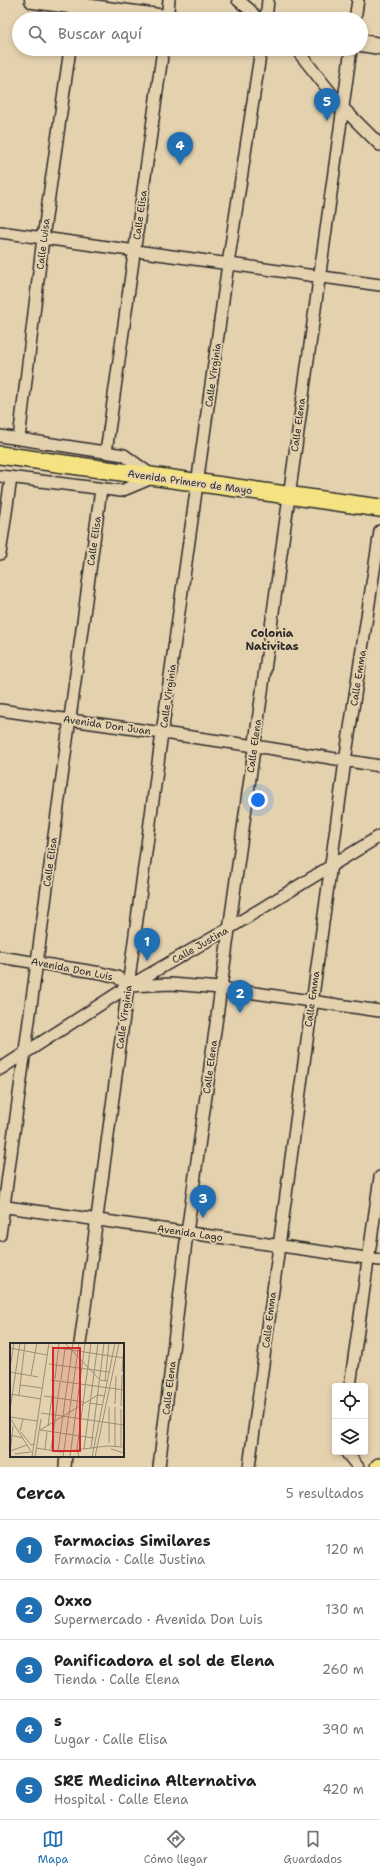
<!DOCTYPE html>
<html lang="es">
<head>
<meta charset="utf-8">
<style>
  :root { --surface:#fff; --page:#f6f6f6; --text:#222; --muted:#767676; --line:#e0e0e0; --accent:#1f6fb2 }
  body { margin:0; font-family:"Shantell Sans",sans-serif; background:var(--page); color:var(--text) }
  .controls { position:absolute; right:12px; bottom:12px; display:grid; overflow:hidden; border-radius:4px; box-shadow:0 2px 6px #0003 }
  .controls button { width:36px; height:36px; display:grid; place-items:center; padding:0; border:0; border-bottom:1px solid var(--line); background:var(--surface); color:var(--text); font:20px sans-serif }
  .you { position:absolute; left:258px; top:800px; width:14px; height:14px; margin:-10px; border:3px solid #fff; border-radius:50%; background:#1a73e8; box-shadow:0 0 0 6px #1a73e833 }
  .badge { display:grid; place-items:center; width:26px; height:26px; border-radius:50%; background:var(--accent); color:#fff; font-size:13px; font-weight:700 }
  .pin { position:absolute; translate:-50% -33px; filter:drop-shadow(0 1px 2px #0008) }
  .pin::after { content:''; position:absolute; top:21px; width:14px; height:12px; background:inherit; clip-path:polygon(0 0,100% 0,50% 100%) }
  .list { margin:0; padding:0; list-style:none }
  h2 { display:flex; justify-content:space-between; align-items:center; height:52px; margin:0; padding:0 16px; font-size:17px }
  h2 small { font-size:13px; font-weight:400; color:var(--muted) }
  .list li { display:grid; grid-template-columns:26px 1fr auto; gap:12px; align-items:center; box-sizing:border-box; height:60px; padding:0 16px; border-top:1px solid var(--line) }
  .list b { display:block; font-size:15px; white-space:nowrap }
  .list p { margin:0; font-size:13px; white-space:nowrap; color:var(--muted) }
  .list em { font-size:13px; font-style:normal; color:var(--muted) }
  .icon { flex:none; width:22px; height:22px; fill:none; stroke:currentColor; stroke-width:2; stroke-linecap:round; stroke-linejoin:round }
  .map { position:relative; flex:none; width:380px; height:1467px; overflow:hidden }
  .search { position:absolute; background:var(--surface); box-shadow:0 2px 6px #0003; left:12px; right:12px; top:12px; height:44px; display:flex; align-items:center; gap:10px; box-sizing:border-box; padding:0 14px; border-radius:22px; color:var(--muted); font-size:15px }
  .sheet { height:352px; background:var(--surface) }
  nav { display:flex; justify-content:space-around; align-items:center; box-sizing:border-box; height:56px; border-top:1px solid var(--line); background:var(--surface); font-size:11px; color:var(--muted) }
  nav a { display:grid; justify-items:center; gap:2px }
  nav .on { color:var(--accent) }
  .map>svg:first-child { display:block }
  .lines { fill:none; stroke-linecap:round; stroke-linejoin:round }
  .street-casing { stroke:#2b2b2b; stroke-width:14 }
  .secondary-casing { stroke:#2b2b2b; stroke-width:19 }
  .primary-casing { stroke:#2b2b2b; stroke-width:20 }
  .street { stroke:#e4d1ae; stroke-width:11 }
  .secondary { stroke:#e4d1ae; stroke-width:16 }
  .primary { stroke:#f5e382; stroke-width:17 }
  .labels { text-anchor:middle; dominant-baseline:central; stroke-width:3.5; stroke-linejoin:round; paint-order:stroke }
  .street-label { font-size:10px; fill:#2b2b2b; stroke:#e4d1ae }
  .neighbourhood-label { font-size:11px; font-weight:bold; fill:#2b2b2b; stroke:#e4d1ae }
  .inset-road { fill:none; stroke:#9a8f7a; stroke-width:1 }
  .view { fill:#d62828; fill-opacity:0.15; stroke:#d62828; stroke-width:2 }
  .inset-edge { fill:none; stroke:#2b2b2b; stroke-width:2 }
</style>
</head>
<body>
<div class="map">
<svg width="380" height="1467" viewBox="0 0 380 1467">
  <rect width="100%" height="100%" fill="#e4d1ae"/>
  <filter id="ink" filterUnits="userSpaceOnUse"><feTurbulence type="fractalNoise" baseFrequency=".025" numOctaves="2"/><feDisplacementMap in="SourceGraphic" scale="8" xChannelSelector="R" yChannelSelector="G"/><feConvolveMatrix kernelMatrix="1 2 1 2 8 2 1 2 1" color-interpolation-filters="sRGB"/></filter>
  <g filter="url(#ink)">
    <g class="lines">
      <defs>
        <path id="street" d="M 238,0 L 250,10 L 257,19
          M 74,19 L 76,0
          M 167,19 L 169,0
          M 266,19 L 268,0
          M 355,19 L 358,0
          M 296,49 L 343,108 L 380,145
          M 0,232 L 380,285
          M 0,436 L 124,455 L 150,474
          M 19,439 L 43,238 L 70,49
          M 106,452 L 163,49
          M 0,476 L 121,491 L 152,478
          M 0,554 L 11,478
          M 0,710 L 255,746 L 380,766
          M 0,957 L 101,973 L 117,977 L 129,986 L 171,984 L 220,988 L 380,1011
          M 0,1069 L 129,986 L 228,929 L 380,836
          M 0,1206 L 380,1260
          M 0,1235 L 101,489
          M 80,1344 L 162,733 L 228,264 L 261,49
          M 350,1386 L 380,1177
          M 346,1452 L 358,1467
          M 65,1467 L 66,1456
          M 159,1467 L 187,1233 L 351,49
          M 249,1467 L 345,761 L 380,531"/>
        <path id="secondary" d="M 33,0 L 173,19
          M 361,43 L 380,46"/>
        <path id="primary" d="M 0,455 L 380,508
          M 379,1467 L 380,1467"/>
      </defs>
      <use href="#street" class="street-casing"/>
      <use href="#secondary" class="secondary-casing"/>
      <use href="#primary" class="primary-casing"/>
      <use href="#street" class="street"/>
      <use href="#secondary" class="secondary"/>
      <use href="#primary" class="primary"/>
    </g>
  </g>
  <g class="labels">
    <g class="street-label">
      <text transform="translate(140 215) rotate(-82)">Calle Elisa</text>
      <text transform="translate(43 244) rotate(-83)">Calle Luisa</text>
      <text transform="translate(213 375) rotate(-82)">Calle Virginia</text>
      <text transform="translate(298 425) rotate(-82)">Calle Elena</text>
      <text transform="translate(190 482) rotate(8)">Avenida Primero de Mayo</text>
      <text transform="translate(94 541) rotate(-82)">Calle Elisa</text>
      <text transform="translate(358 678) rotate(-81)">Calle Emma</text>
      <text transform="translate(168 696) rotate(-82)">Calle Virginia</text>
      <text transform="translate(107 725) rotate(8)">Avenida Don Juan</text>
      <text transform="translate(254 746) rotate(-82)">Calle Elena</text>
      <text transform="translate(50 862) rotate(-82)">Calle Elisa</text>
      <text transform="translate(200 945) rotate(-30)">Calle Justina</text>
      <text transform="translate(72 969) rotate(11)">Avenida Don Luis</text>
      <text transform="translate(312 999) rotate(-82)">Calle Emma</text>
      <text transform="translate(124 1017) rotate(-82)">Calle Virginia</text>
      <text transform="translate(210 1067) rotate(-82)">Calle Elena</text>
      <text transform="translate(190 1233) rotate(8)">Avenida Lago</text>
      <text transform="translate(269 1320) rotate(-83)">Calle Emma</text>
      <text transform="translate(169 1388) rotate(-83)">Calle Elena</text>
    </g>
    <g class="neighbourhood-label">
      <text x="272" y="633">Colonia<tspan x="272" dy="13">Nativitas</tspan></text>
    </g>
  </g>
  <g transform="translate(10 1343)">
    <rect width="114" height="114" fill="#e4d1ae"/>
    <path class="inset-road" d="M 55,0 L 90,37 L 98,38M 41,4 L 114,15M 0,5 L 37,12M 39,21 L 99,29M 0,25 L 4,0M 0,29 L 28,34M 112,29 L 114,2M 21,32 L 27,0M 45,36 L 49,0M 41,37 L 114,47M 51,37 L 55,5M 95,38 L 99,0M 10,42 L 32,45M 0,51 L 31,56M 9,52 L 15,0M 34,53 L 74,59M 79,60 L 93,62M 105,61 L 106,33M 111,63 L 112,32M 105,64 L 105,103M 0,67 L 10,0M 31,70 L 114,82M 0,74 L 27,78M 0,75 L 22,110M 111,82 L 111,66M 38,83 L 44,38M 30,87 L 88,52 L 95,53M 30,87 L 84,95M 10,88 L 13,76M 11,89 L 21,102 L 24,101M 0,92 L 13,95M 99,100 L 99,64M 111,103 L 111,82M 26,105 L 51,109M 81,105 L 94,0M 35,106 L 37,89M 74,106 L 88,0M 101,106 L 114,110M 41,107 L 50,39M 0,108 L 17,102M 48,108 L 63,0M 50,109 L 97,103 L 114,104M 0,111 L 3,83M 5,111 L 20,109M 22,114 L 39,0M 25,114 L 31,76M 53,114 L 69,0M 60,114 L 75,0M 69,114 L 67,106 L 81,0M 82,114 L 105,0M 85,114 L 109,0"/>
    <path class="view" d="M 43,5 L 70,5 L 70,108 L 43,108 Z"/>
    <rect width="114" height="114" class="inset-edge"/>
  </g>
</svg>
<div class="controls">
<button><svg class="icon" aria-label="locate" viewBox="0 0 24 24"><circle cx="12" cy="12" r="6"/><path d="M12 2v4M12 18v4M2 12h4M18 12h4"/></svg></button>
<button><svg class="icon" aria-label="layers" viewBox="0 0 24 24"><path d="M12 4l9 5-9 5-9-5zM3 14l9 5 9-5"/></svg></button>
</div>
<div class="you"></div>
<div class="pin badge" style="left:147px;top:961px">1</div>
<div class="pin badge" style="left:240px;top:1013px">2</div>
<div class="pin badge" style="left:203px;top:1218px">3</div>
<div class="pin badge" style="left:180px;top:165px">4</div>
<div class="pin badge" style="left:327px;top:121px">5</div>
<div class="search"><svg class="icon" aria-label="search" viewBox="0 0 24 24"><circle cx="10" cy="10" r="6"/><path d="M15 15l6 6"/></svg>Buscar aquí</div>
</div>
<section class="sheet">
<h2>Cerca<small>5 resultados</small></h2>
<ul class="list">
<li><span class="badge">1</span><div><b>Farmacias Similares</b><p>Farmacia · Calle Justina</p></div><em>120 m</em></li>
<li><span class="badge">2</span><div><b>Oxxo</b><p>Supermercado · Avenida Don Luis</p></div><em>130 m</em></li>
<li><span class="badge">3</span><div><b>Panificadora el sol de Elena</b><p>Tienda · Calle Elena</p></div><em>260 m</em></li>
<li><span class="badge">4</span><div><b>s</b><p>Lugar · Calle Elisa</p></div><em>390 m</em></li>
<li><span class="badge">5</span><div><b>SRE Medicina Alternativa</b><p>Hospital · Calle Elena</p></div><em>420 m</em></li>
</ul>
</section>
<nav>
<a class="on"><svg class="icon" aria-label="map" viewBox="0 0 24 24"><path d="M3 6l6-2 6 2 6-2v14l-6 2-6-2-6 2zM9 4v14M15 6v14"/></svg>Mapa</a>
<a><svg class="icon" aria-label="directions" viewBox="0 0 24 24"><path d="M12 3l9 9-9 9-9-9zM9 14v-3h6M13 9l2 2-2 2"/></svg>Cómo llegar</a>
<a><svg class="icon" aria-label="saved" viewBox="0 0 24 24"><path d="M7 4h10v16l-5-4-5 4z"/></svg>Guardados</a>
</nav>
</body>
</html>
